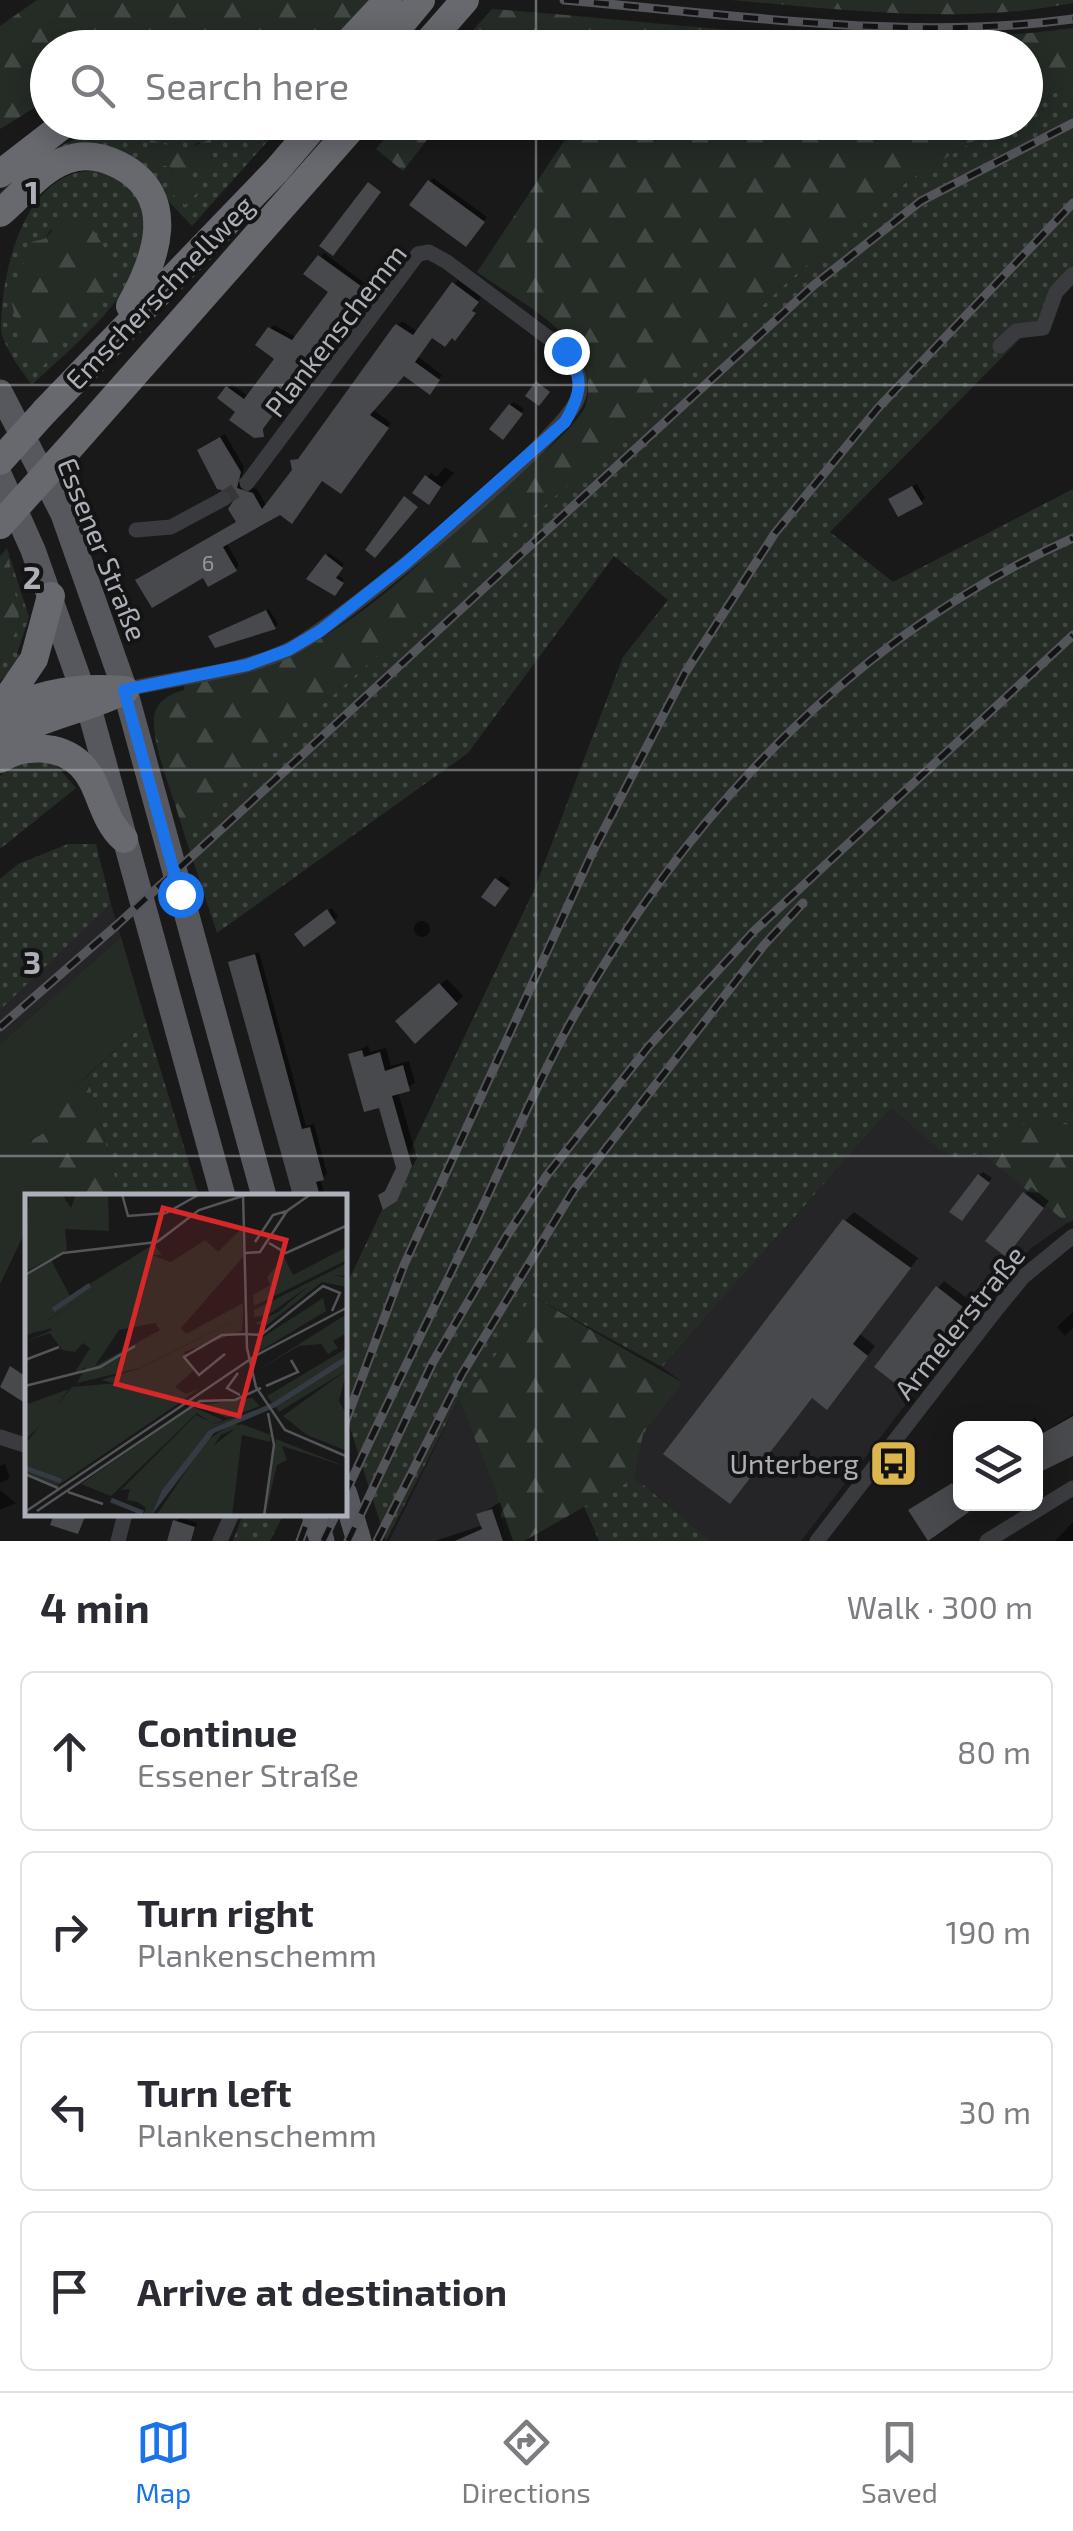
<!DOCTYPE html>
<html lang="en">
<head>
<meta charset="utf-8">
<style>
  :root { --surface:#fff; --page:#f2f2f3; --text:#2b2b33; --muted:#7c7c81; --line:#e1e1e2; --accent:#1a73e8 }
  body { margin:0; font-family:"Exo 2",sans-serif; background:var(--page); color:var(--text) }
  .controls { position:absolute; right:30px; bottom:30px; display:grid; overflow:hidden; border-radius:15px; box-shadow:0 5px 25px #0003 }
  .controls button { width:90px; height:90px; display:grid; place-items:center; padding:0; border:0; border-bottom:2px solid var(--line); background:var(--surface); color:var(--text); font:50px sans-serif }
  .stop { position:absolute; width:30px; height:30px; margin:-22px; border:8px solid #1a73e8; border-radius:50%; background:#fff }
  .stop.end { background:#1a73e8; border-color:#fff; box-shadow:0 2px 10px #0008 }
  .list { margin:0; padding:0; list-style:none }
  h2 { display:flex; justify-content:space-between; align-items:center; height:130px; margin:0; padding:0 40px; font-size:42px }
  h2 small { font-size:32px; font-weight:400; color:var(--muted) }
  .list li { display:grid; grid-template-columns:65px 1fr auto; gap:30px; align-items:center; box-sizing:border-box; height:160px; margin:0 20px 20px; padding:0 20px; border:2px solid var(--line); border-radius:15px }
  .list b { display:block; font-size:38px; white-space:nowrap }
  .list p { margin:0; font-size:32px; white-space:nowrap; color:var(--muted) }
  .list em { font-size:32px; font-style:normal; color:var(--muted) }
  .icon { flex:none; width:55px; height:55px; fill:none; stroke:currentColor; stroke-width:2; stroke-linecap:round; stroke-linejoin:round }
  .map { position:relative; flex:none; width:1073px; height:1541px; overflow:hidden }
  .search { position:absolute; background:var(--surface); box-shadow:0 5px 25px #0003; left:30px; right:30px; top:30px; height:110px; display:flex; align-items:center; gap:25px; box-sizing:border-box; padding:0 35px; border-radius:55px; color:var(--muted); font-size:38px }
  .sheet { height:850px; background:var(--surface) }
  nav { display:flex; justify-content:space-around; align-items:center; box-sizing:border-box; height:140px; border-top:2px solid var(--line); background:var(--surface); font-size:28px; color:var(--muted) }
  nav a { display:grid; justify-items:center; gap:5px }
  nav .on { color:var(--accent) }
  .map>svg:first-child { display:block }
  .built { fill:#252527 }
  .grass { fill:url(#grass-dots); fill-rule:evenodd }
  .forest { fill:url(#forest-firs) }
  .park { fill:#252c26 }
  .shadow { fill:#0007 }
  .building { fill:#48494c }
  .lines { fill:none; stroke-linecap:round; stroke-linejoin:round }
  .minor-tunnel { stroke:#37373a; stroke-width:15; stroke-dasharray:15 8; stroke-linecap:butt }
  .minor { stroke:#3a3b3f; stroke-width:15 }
  .primary { stroke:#57585e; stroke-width:25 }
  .motorway { stroke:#67696f; stroke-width:28 }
  .rail-casing { stroke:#53555a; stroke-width:9 }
  .rail { stroke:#141415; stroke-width:5; stroke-dasharray:15; stroke-linecap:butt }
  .motorway-bridge { stroke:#67696f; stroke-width:28 }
  .route { stroke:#1a73e8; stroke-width:12 }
  .grid { fill:none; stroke:#adb0b8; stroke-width:2.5; stroke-opacity:0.55 }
  .labels { text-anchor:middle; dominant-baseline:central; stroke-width:8; stroke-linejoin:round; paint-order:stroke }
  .number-label { font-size:22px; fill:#94969d }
  .street-label { font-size:28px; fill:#adb0b8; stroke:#141415 }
  .poi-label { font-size:28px; fill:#adb0b8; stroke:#141415; text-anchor:end }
  .inset-river { fill:none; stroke:#343b42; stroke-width:5 }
  .inset-road { fill:none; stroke:#545559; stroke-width:2.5 }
  .view { fill:#d62828; fill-opacity:0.15; stroke:#d62828; stroke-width:5 }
  .inset-edge { fill:none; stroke:#adb0b8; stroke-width:5 }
  .grid-label { font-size:32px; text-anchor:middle; font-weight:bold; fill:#adb0b8; stroke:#141415; stroke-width:8; stroke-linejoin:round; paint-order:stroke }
</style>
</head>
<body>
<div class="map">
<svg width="1073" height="1541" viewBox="0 0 1073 1541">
  <defs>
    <pattern id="grass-dots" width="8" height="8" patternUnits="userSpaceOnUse" patternTransform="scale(2.5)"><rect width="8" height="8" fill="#252c26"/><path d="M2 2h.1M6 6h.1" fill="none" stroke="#424843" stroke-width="1.8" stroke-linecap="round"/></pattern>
    <pattern id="forest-firs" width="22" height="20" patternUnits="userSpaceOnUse" patternTransform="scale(2.5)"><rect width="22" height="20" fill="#252c26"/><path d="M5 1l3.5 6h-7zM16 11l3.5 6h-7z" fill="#424843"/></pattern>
  </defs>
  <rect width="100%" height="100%" fill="#19191a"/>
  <path class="built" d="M 111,904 L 121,937 L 0,1044 L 0,1004 Z
    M 891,1108 L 939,1150 L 959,1159 L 981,1153 L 1067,1223 L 1030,1249 L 997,1285 L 801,1541 L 711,1541 L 635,1478 L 643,1434 L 683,1383 L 662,1367 Z
    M 459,1399 L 496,1492 L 506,1541 L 389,1541 Z"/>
  <path class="grass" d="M 1073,83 L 1073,285 L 830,532 L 893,582 L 1073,489 L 1073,1126 L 1033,1118 L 981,1153 L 959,1159 L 939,1150 L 891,1108 L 662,1367 L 532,1296 L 483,1376 L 459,1399 L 386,1541 L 345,1412 L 345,1288 L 534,890 L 623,657 L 668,600 L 614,556 L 468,753 L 217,933 L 183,830 L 796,274 L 909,180 L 1004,123 L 1026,122 L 1026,109 Z
    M 269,122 L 274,134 L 192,226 L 154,186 L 110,153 L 0,201 L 0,192 L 54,149 L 104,126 L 133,124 L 203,131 ZM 198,142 L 211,151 L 212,159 L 180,167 L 173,195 L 171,167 Z
    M 92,171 C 111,174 127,181 137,198 C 178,268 67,350 32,385 C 20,369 7,352 1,332 C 0,274 24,171 92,171 ZM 52,228 L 25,354 L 21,325 L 44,239 Z
    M 7,548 L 29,617 L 17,654 L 24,658 L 0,681 L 0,662 L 20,623 Z
    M 23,760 L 54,763 L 76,788 L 0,849 L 0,776 Z
    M 68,844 L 96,844 L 111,904 L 0,1010 L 0,879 L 18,864 Z
    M 146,1022 L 199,1196 L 120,1196 L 87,1076 Z
    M 635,1478 L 711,1541 L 599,1541 L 584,1506 Z
    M 243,1514 L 284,1514 L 270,1541 L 233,1541 Z"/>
  <path class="forest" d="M 37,0 L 372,0 L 331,47 L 48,48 L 47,100 L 0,129 L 0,26 Z
    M 731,0 L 1073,0 L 1073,3 C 961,25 843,10 731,0 Z
    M 492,9 C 683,23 882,54 1073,28 L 1073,83 L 1026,109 L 1026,48 L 458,47 Z
    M 397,123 L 440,123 L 403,171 L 376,149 Z
    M 576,123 L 1004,123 L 909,180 L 796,274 L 658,404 L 183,830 C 175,800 154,752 154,722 C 153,703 169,694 184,690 L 185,682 C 321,670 402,579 497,492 C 526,466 564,440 585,408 C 605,341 523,305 477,272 Z
    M 211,139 L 212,166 L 207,171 L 181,168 L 197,193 L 185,205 L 173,195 L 171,167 L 144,162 L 144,151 L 151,140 L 185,150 Z
    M 64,221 L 88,222 L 108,253 L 108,288 L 43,366 L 25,354 L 11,300 L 31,242 L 44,239 Z
    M 7,548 L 20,623 L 0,662 L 0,556 Z
    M 87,1076 L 120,1196 L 68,1196 L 28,1142 L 45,1132 L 50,1108 Z
    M 1033,1118 L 1073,1126 L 1073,1221 L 1067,1223 L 981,1153 Z
    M 532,1296 L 683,1383 L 643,1434 L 635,1478 L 524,1541 L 506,1541 L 496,1492 L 459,1399 L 483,1376 Z"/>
  <path class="park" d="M 121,937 L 146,1022 L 51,1108 L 45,1132 L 29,1141 L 68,1196 L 28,1196 L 27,1228 L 0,1284 L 0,1044 Z"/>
  <path class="shadow" d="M 433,178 L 487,217 L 470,240 L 430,181 Z
    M 324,253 L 367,285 L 316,354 L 318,361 L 307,366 L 265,424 L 263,435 L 220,398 L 231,384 L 249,397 L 277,358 L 270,329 L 274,325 L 297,338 L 331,292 L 307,274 Z
    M 458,280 L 481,297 L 459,334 L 432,336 L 417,356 L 442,375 L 433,387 L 404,373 L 372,409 L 391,423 L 345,487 L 323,478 L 280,512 L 226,542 L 239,565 L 235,569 L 204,575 L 238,521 L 237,501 L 204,446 L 225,434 L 244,467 L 240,484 L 257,489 L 267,507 L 294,470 L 292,461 L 303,456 L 394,329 L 402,321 L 418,332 Z
    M 514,402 L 524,409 L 507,433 L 510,405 Z
    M 445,467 L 454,473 L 432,498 L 416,492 L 431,473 L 437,477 Z
    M 917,484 L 925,498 L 921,502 L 895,496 Z
    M 329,553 L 344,564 L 336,574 L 344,580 L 337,590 L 310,579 Z
    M 269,609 L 278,624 L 275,627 L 217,645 L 214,633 Z
    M 501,876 L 511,883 L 499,900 L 497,880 Z
    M 332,908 L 338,917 L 304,943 L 301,930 Z
    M414 929a8 8 0 1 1 16 0a8 8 0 1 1-16 0Z
    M 259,952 L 306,1126 L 314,1124 L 327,1174 L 320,1179 L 325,1196 L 296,1196 L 231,962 Z
    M 447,979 L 463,996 L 415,1040 L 405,1015 Z
    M 368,1045 L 370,1052 L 386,1048 L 391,1066 L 409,1061 L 415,1083 L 398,1092 L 417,1158 L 395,1199 L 387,1189 L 398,1168 L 380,1105 L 351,1055 Z
    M 983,1172 L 992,1178 L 965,1214 L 979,1175 Z
    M 1031,1187 L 1049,1201 L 1012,1247 L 989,1240 Z
    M 854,1212 L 918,1258 L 860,1334 L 875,1346 L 836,1398 L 845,1221 Z
    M 944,1281 L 972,1302 L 912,1381 L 938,1288 Z
    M 1073,1312 L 1073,1328 L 1065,1336 L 1057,1327 Z
    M 1073,1414 L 1073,1451 L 1036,1471 L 1036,1428 L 1020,1428 L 1035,1417 L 1045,1432 Z
    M 5,1464 L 10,1478 L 0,1483 L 0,1466 Z
    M 957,1481 L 960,1504 L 971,1506 L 967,1510 L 915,1506 Z
    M 0,1490 L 16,1503 L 0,1510 Z
    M 500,1502 L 513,1541 L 435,1541 L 483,1525 L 479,1515 Z
    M 179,1517 L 197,1523 L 191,1541 L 169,1541 Z
    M 1073,1522 L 1073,1541 L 1055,1541 Z"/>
  <path class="building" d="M 428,180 L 485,222 L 466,247 L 409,205 Z
    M 368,182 L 381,192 L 333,256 L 319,246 Z
    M 318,255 L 365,289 L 313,360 L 316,367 L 307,368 L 263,429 L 264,437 L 254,438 L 229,420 L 235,412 L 217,398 L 226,386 L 244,399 L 274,359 L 255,345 L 268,327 L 292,340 L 328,292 L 303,274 Z
    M 452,282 L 479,302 L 472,311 L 476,313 L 455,341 L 452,338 L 445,347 L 432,338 L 415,362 L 440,380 L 430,395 L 404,376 L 370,415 L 389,428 L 341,494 L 322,481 L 292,524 L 280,515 L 223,547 L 237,571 L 208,587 L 203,578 L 152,608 L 135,580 L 236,522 L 228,509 L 234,500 L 232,493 L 217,489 L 197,450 L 220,437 L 241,472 L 237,488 L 253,493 L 262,509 L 292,470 L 290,460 L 298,459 L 393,327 L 396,324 L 413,335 Z
    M 536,381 L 550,392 L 539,406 L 525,396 Z
    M 509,404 L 523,414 L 503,440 L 489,429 Z
    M 425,475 L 441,487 L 429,505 L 412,493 Z
    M 912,486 L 923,504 L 898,517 L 888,499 Z
    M 404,496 L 418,507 L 375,558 L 365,550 Z
    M 325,554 L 343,568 L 336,578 L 344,583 L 335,596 L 306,579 Z
    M 266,610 L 276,629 L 215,648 L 208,636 Z
    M 495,878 L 509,888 L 495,907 L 481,897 Z
    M 327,909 L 336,923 L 304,947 L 294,934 Z
    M 255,954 L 302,1129 L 310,1127 L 324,1180 L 316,1182 L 320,1196 L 293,1196 L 228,962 Z
    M 439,983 L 458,1004 L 415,1044 L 395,1021 Z
    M 362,1050 L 364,1057 L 380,1052 L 385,1071 L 403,1065 L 410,1091 L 392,1096 L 412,1166 L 397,1201 L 383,1210 L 378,1195 L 385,1191 L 396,1168 L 379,1108 L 364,1112 L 348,1054 Z
    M 978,1174 L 990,1183 L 962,1221 L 949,1212 Z
    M 1023,1192 L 1044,1208 L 1006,1257 L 985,1241 Z
    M 843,1219 L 911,1268 L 853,1344 L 868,1356 L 827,1410 L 812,1398 L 730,1504 L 663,1454 Z
    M 936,1286 L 967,1310 L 905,1391 L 874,1367 Z
    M 10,1366 L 28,1378 L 28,1405 L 0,1387 Z
    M 1073,1416 L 1073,1456 L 1036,1474 L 1036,1437 Z
    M 952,1483 L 969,1512 L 928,1541 L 908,1510 Z
    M 492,1509 L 503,1541 L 455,1541 L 482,1529 L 476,1514 Z
    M 54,1514 L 86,1514 L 78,1534 L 50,1525 Z
    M 173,1520 L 195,1527 L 191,1541 L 167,1541 Z"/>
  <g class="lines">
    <path class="minor-tunnel" d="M 223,499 L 247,483"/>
    <path class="minor" d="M 1000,346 L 1016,331 L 1043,328 L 1056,292 L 1073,274
      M 136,530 L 171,527 L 223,499
      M 125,690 C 178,676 238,674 288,650 C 336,627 559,443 577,400 C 585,382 576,366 566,351 L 447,262 L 429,252 L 418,254 L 247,483
      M 0,1437 L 28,1446
      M 118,1541 L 125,1514
      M 220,1541 L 232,1514
      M 817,1541 L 996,1310 L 1023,1277 L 1073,1236
      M 987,1541 L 1073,1488"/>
    <path class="primary" d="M 0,392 L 63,514 L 125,690 L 264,1196
      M 0,476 L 33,550 L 89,708 L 223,1196
      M 345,1494 L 359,1541
      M 314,1514 L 322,1541"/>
    <path class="motorway" d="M 343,48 L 388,0
      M 381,48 L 421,0
      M 423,48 L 465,0
      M 0,174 L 67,122
      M 0,213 C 21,196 40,169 66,160 C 84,153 103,157 119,165 C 180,196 156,260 130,306
      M 45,411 L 277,170 L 318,122
      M 65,453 L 357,122
      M 0,709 L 34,659 L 51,596
      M 0,714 C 39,692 79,686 123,690
      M 0,742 C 38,716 84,711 125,690
      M 0,759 C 23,744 60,744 81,765 C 101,785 101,819 124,839"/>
    <defs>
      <path id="rail" d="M 564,0 C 731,14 906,42 1073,19
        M 0,1027 L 117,925 L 814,285 L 921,201 L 1073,123
        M 345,1423 L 404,1265 L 593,851 L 685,673 L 775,533 L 878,408 L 1073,203
        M 345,1494 C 387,1403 432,1312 476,1221 C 508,1153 537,1082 574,1016 C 688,812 857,633 1073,538
        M 300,1541 L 310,1514
        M 323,1541 L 336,1514
        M 348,1541 L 433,1362 L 506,1237 L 547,1175 L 649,1046 L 754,931 L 1073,635
        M 377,1541 L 462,1374 L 573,1191 L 764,945 L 803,903"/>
    </defs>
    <use href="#rail" class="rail-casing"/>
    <use href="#rail" class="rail"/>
    <path class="motorway-bridge" d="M 0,461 L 45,411
      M 0,525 L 65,453"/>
  </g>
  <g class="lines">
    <path class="route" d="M 180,894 L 124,690 L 247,665 L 288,650 L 320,631 L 406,563 L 565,422 C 581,394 585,378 566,351"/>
  </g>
  <path class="grid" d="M 536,0 L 536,48M 536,122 L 536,1541M 0,385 L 1073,385M 0,770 L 1073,770M 0,1156 L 1073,1156"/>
  <defs>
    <symbol id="bus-square" viewBox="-11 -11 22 22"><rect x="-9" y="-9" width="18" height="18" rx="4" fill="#dcb54f" stroke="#141415"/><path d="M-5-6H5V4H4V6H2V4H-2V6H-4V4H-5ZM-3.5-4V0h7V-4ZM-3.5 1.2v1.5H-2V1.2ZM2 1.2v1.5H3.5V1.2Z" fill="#111"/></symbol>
  </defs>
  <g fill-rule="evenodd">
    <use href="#bus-square" x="866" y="1436" width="55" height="55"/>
  </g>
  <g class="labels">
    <g class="number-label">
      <text x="208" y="562">6</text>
    </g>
    <g class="street-label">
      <text transform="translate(159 292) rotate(-46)">Emscherschnellweg</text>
      <text transform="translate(335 330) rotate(-52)">Plankenschemm</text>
      <text transform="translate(103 549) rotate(68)">Essener Straße</text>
      <text transform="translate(959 1322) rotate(-51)">Armelerstraße</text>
    </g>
    <g class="poi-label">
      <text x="859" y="1463">Unterberg</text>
    </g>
  </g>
  <g transform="translate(25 1194)">
    <rect width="322" height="322" fill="#19191a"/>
    <path d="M 217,34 L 218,63 L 156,134 L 161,140 L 218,109 L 218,122 L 115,174 L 52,189 L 61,173 L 49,180 L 65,154 L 58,149 L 50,158 L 37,156 L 25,139 L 0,148 L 27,136 L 22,127 L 124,60 L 146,68 L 180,46 L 193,58 ZM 130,129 L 135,136 L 70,172 L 94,136 ZM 322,69 L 322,82 L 308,81 L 322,84 L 322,93 L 297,88 L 242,131 L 229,130 L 253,118 L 285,91 L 243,121 L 229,123 L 229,116 ZM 322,154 L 322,161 L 247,209 L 242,202 ZM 322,168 L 322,176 L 254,218 L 251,213 ZM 237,214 L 184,236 L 137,296 L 126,322 L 118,322 L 121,314 L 113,308 L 102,306 L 105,295 L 96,296 L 171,221 L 189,230 ZM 208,229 L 216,232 L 196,241 L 140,322 L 131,322 L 181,247 ZM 251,245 L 322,273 L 257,252 L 262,266 L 252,271 L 240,322 Z" fill="#252c26" fill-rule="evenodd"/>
    <path d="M 4,0 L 37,0 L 46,14 L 51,0 L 83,0 L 84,37 L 40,35 L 42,56 L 0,78 ZM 129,50 L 137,61 L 124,61 L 23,126 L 27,134 L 0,141 L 0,82 L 26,66 L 45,102 ZM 298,104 L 301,117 L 230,160 L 238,143 ZM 322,120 L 322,139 L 308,147 L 313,154 L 303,160 L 296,150 L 274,152 L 233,176 ZM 218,122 L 217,137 L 159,158 L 168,177 L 150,193 L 161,200 L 175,194 L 158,206 L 76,186 L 116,174 ZM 322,176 L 314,207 L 322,222 L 322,257 L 282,241 L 258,222 ZM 92,189 L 154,209 L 32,292 L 0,279 L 0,250 L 47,193 ZM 44,195 L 20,227 L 0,246 L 0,211 ZM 227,204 L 235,212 L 203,224 L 171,212 ZM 168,213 L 198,226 L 188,230 L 172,219 L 86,302 L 56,290 ZM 216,230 L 246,241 L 245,248 L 217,241 L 207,322 L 140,322 L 179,259 Z" fill="#252c26"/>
    <path d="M 322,53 L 322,66 L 229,112 L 228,101 L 245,91 L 242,83 L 259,63 L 268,81 Z" fill="#252c26"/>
    <path d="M 322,161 L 322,168 L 251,213 L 189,239 L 126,322 L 137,296 L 184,236 L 247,209 Z" fill="#343b42"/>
    <path class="inset-river" d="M 28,116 L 65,91M 0,274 L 36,287M 86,306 L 118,319"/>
    <path class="inset-road" d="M 97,0 L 103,22 L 141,19 L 175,0M 218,0 L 222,154 L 231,193 L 260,236 L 323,263M 230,48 L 248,21 L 262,17M 244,49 L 261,59 L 323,31M 220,59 L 235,58 L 262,17 L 286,0M 0,81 L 38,59 L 132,48 L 174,16 L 224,0M 221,140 L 236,141 L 298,92 L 315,99 L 307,117M 200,160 L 174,181 L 159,163 L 197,141 L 221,140M 0,166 L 34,153M 213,179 L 202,194 L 215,201M 0,192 L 75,173 L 110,152M 241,192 L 273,178 L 266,166M 0,280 L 33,294M 43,298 L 78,310M 12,317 L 175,207 L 210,206 L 236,194M 0,318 L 230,162 L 323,113M 239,322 L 249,251 L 243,219"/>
    <path class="view" d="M 138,14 L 261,46 L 214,222 L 91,190 Z"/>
    <rect width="322" height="322" class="inset-edge"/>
  </g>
  <g class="grid-label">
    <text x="32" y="204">1</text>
    <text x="32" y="589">2</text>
    <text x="32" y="974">3</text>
  </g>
</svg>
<div class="controls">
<button><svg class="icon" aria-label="layers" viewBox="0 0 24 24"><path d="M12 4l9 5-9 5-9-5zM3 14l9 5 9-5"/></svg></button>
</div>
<div class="stop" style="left:180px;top:894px"></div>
<div class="stop end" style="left:566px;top:351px"></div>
<div class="search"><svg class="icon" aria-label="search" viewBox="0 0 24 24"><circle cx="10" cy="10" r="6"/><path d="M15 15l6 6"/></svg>Search here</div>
</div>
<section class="sheet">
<h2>4 min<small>Walk · 300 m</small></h2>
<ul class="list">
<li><svg class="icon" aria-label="ahead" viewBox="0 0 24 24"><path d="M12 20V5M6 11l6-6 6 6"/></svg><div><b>Continue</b><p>Essener Straße</p></div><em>80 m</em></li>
<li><svg class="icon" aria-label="right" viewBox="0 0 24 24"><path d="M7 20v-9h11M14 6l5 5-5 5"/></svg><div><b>Turn right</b><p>Plankenschemm</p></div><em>190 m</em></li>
<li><svg class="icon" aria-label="left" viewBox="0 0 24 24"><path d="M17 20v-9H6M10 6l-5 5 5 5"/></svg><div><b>Turn left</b><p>Plankenschemm</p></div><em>30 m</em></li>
<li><svg class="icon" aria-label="arrive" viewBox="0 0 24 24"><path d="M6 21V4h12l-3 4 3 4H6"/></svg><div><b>Arrive at destination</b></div></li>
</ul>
</section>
<nav>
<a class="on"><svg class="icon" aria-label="map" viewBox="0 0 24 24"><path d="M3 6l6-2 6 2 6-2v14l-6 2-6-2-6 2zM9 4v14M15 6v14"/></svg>Map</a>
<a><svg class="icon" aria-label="directions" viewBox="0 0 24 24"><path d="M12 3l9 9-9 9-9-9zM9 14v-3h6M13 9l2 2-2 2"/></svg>Directions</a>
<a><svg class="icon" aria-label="saved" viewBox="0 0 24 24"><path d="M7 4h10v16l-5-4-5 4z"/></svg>Saved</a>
</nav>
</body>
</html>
